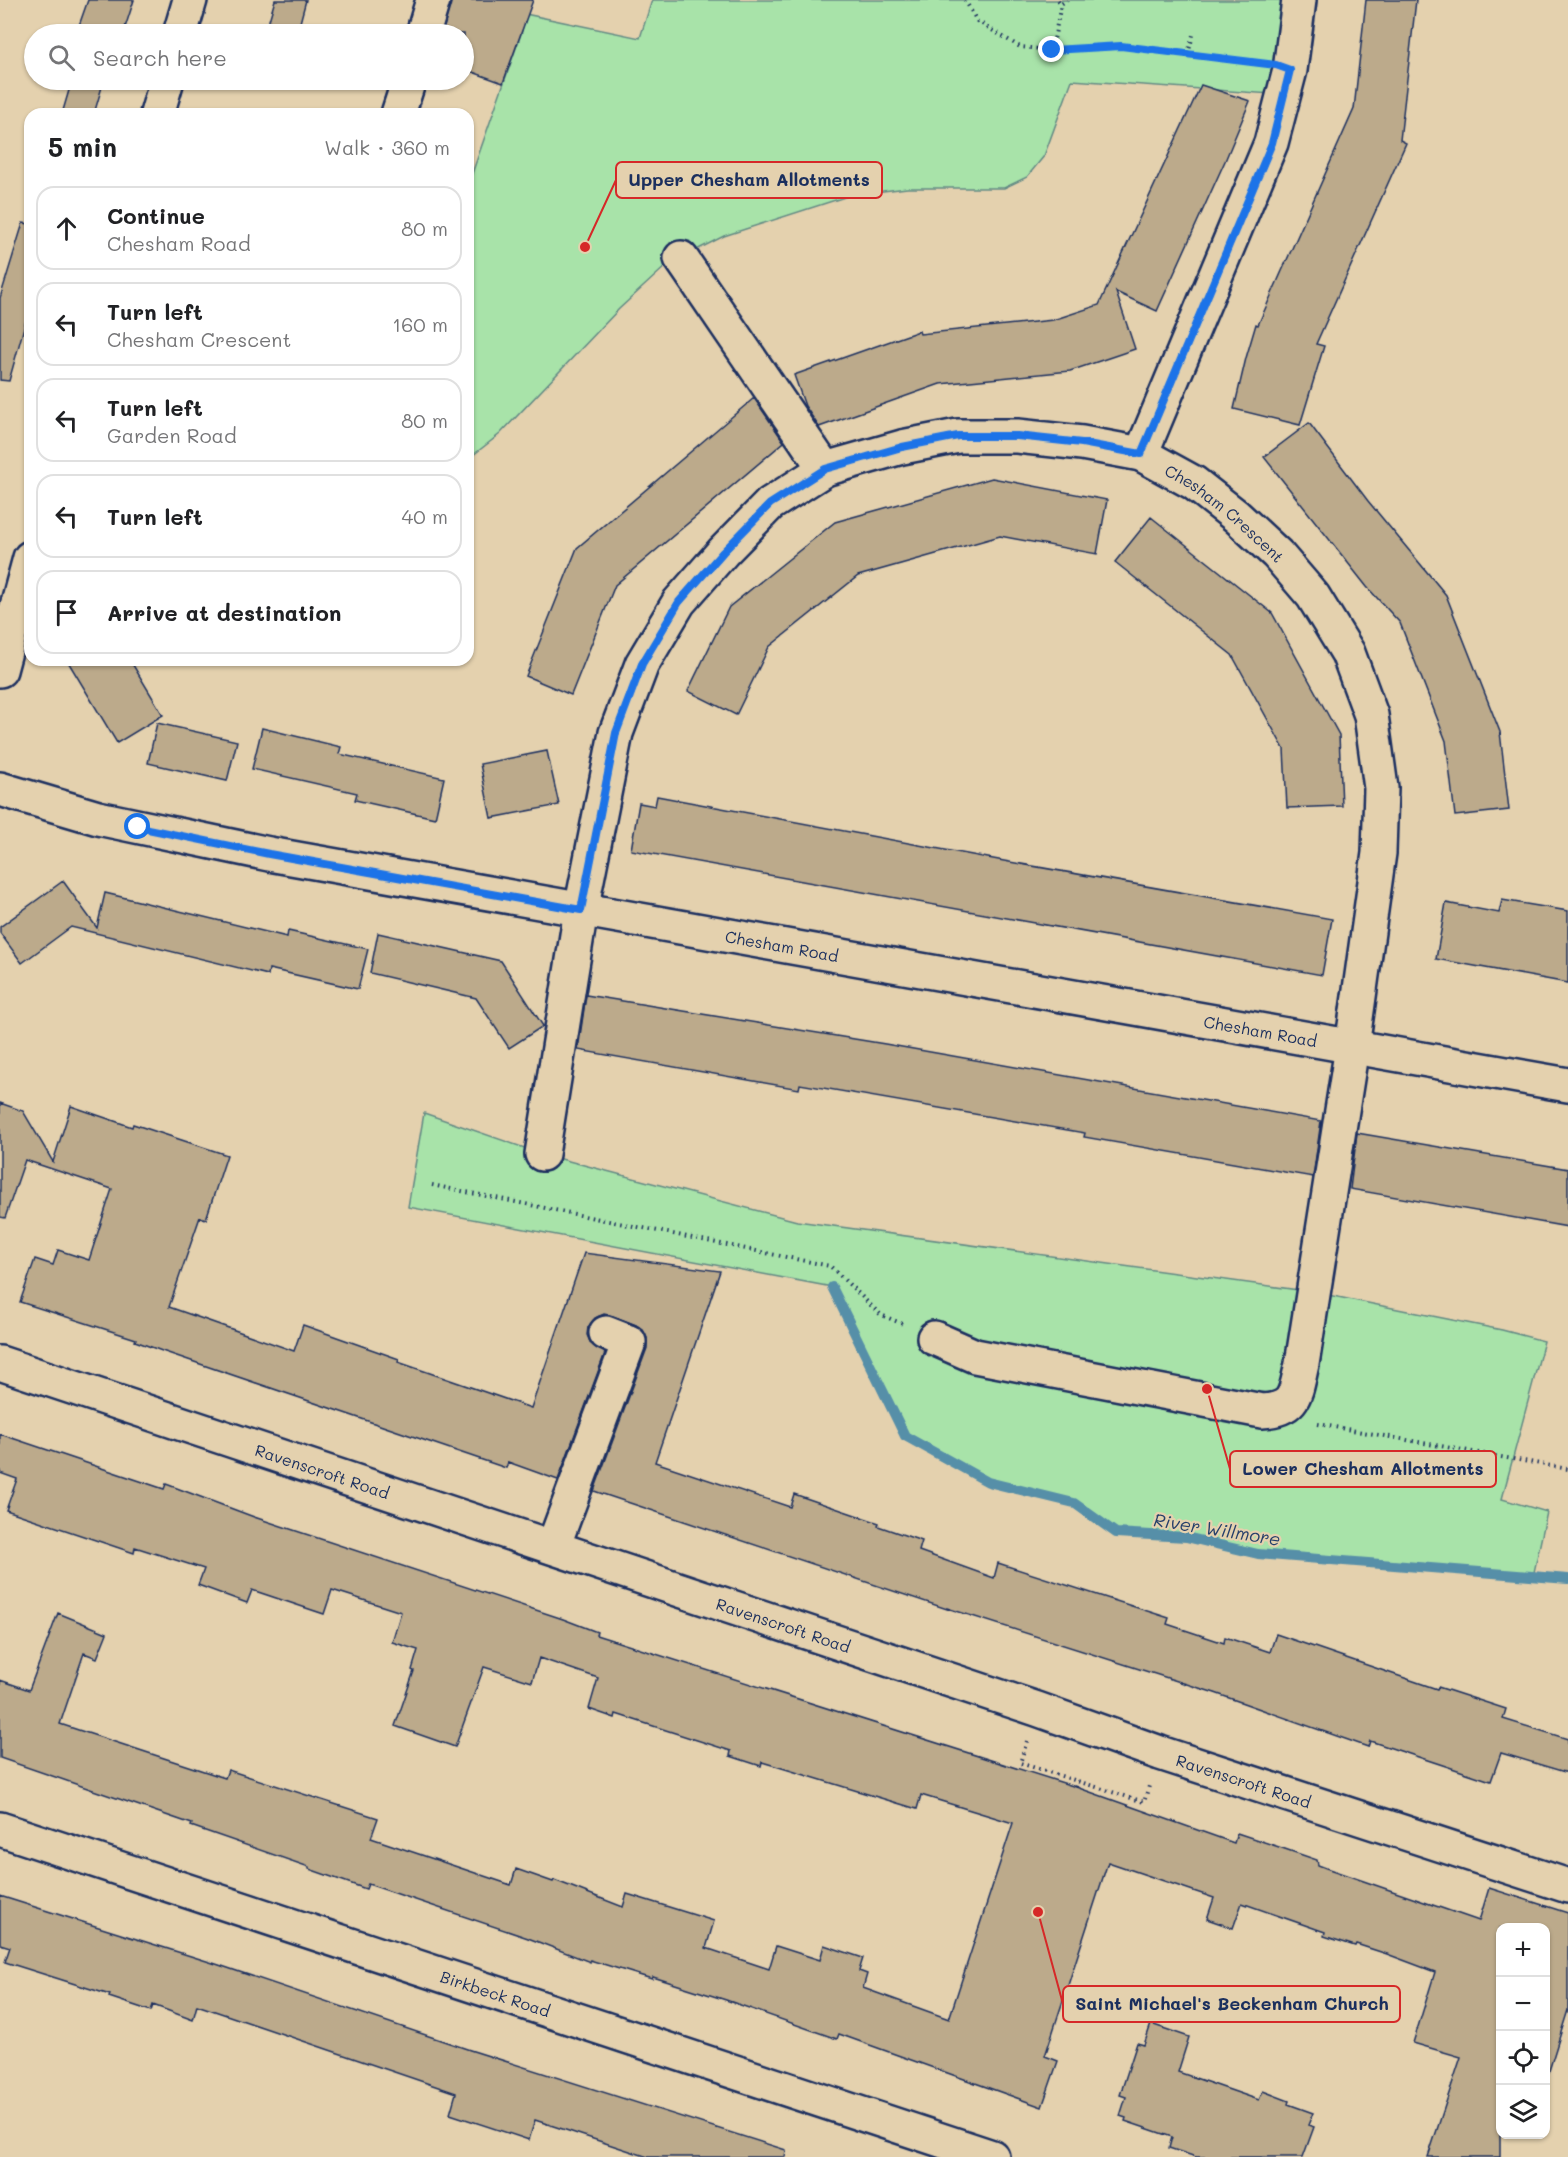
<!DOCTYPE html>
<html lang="en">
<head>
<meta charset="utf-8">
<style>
  :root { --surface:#fff; --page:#f6f6f6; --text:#202124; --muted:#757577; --line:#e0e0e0 }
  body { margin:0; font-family:Mali,sans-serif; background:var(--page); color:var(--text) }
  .controls { position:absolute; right:18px; bottom:18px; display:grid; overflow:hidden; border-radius:12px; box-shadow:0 2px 4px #0004 }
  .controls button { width:54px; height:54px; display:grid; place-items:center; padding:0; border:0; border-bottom:2px solid var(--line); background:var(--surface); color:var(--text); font:30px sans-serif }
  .stop { position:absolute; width:18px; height:18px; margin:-14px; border:4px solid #1a73e8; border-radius:50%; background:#fff }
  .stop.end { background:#1a73e8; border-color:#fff; box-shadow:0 2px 6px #0008 }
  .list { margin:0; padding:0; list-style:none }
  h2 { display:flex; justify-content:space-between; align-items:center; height:78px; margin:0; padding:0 24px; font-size:26px }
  h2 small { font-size:20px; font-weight:400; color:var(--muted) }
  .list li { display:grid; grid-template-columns:39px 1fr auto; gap:18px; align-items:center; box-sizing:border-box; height:84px; margin:0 12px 12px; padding:0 12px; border:2px solid var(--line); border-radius:18px }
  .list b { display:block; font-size:22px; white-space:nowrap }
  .list p { margin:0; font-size:20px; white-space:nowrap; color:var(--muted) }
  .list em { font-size:20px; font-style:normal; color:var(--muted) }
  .icon { flex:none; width:33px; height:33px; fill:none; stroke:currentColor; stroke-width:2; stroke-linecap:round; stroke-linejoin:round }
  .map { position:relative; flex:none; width:1568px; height:2157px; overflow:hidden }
  .search { position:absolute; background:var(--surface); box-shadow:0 2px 4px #0004; left:24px; top:24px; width:450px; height:66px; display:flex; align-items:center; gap:15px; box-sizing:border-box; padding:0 21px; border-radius:33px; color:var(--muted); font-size:22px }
  .panel { position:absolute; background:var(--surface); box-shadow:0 2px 4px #0004; left:24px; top:108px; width:450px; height:558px; border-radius:18px }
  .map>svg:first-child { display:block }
  .green { fill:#a8e3a9; stroke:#628984; stroke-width:1.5 }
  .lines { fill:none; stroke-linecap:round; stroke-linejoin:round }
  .stream { stroke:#578fa8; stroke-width:10 }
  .building { fill:#bcaa8b; stroke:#1b2f5e; stroke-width:1.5 }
  .minor-casing { stroke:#1b2f5e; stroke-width:38 }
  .path { stroke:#1b2f5e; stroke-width:4; stroke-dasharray:1.5 4.5; stroke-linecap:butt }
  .minor { stroke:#e4d1ae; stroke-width:33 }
  .route { stroke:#1a73e8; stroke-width:8 }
  .labels { text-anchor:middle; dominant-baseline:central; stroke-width:4.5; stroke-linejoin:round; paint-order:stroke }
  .street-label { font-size:16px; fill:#1b2f5e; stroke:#e4d1ae }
  .water-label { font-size:18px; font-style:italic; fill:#253f6a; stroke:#e4d1ae }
  .leader { fill:none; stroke:#d62828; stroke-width:2 }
  .callout-dot { fill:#d62828; stroke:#e4d1ae; stroke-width:2 }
  .callout { fill:#e4d1ae; stroke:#d62828; stroke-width:2 }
  .callout-label { font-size:18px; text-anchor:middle; font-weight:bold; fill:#1b2f5e }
</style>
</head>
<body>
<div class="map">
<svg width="1568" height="2157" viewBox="0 0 1568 2157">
  <rect width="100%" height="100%" fill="#e4d1ae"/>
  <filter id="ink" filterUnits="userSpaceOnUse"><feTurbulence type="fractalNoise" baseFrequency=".0167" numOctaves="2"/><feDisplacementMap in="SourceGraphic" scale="12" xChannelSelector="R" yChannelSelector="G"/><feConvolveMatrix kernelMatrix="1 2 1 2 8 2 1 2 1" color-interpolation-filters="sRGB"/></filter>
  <g filter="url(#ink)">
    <path class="green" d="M 652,0 L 1286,0 L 1272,94 L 1072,80 L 1044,156 L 1027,177 L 1004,188 L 907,188 L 851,195 L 724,236 L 667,265 L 619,309 L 500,434 L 468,459 L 468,185 L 522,31 L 525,14 L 640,38 Z
      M 424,1113 L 542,1154 L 797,1221 L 1313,1292 L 1502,1330 L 1544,1341 L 1502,1499 L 1547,1512 L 1533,1577 L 1446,1568 L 1258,1554 L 1186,1537 L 1116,1533 L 1074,1503 L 988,1482 L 905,1436 L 832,1287 L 408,1207 Z"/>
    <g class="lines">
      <path class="stream" d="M 832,1287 L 905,1436 L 988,1482 L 1074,1503 L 1116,1533 L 1186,1537 L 1258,1554 L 1568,1579"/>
    </g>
    <path class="building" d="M 88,0 L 134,0 L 123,34 L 76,34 Z
      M 275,0 L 306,0 L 297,34 L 265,34 Z
      M 451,0 L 533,0 L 503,83 L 464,69 L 464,34 L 442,34 Z
      M 1366,0 L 1416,0 L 1400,140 L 1406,143 L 1316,344 L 1324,346 L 1300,425 L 1234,409 L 1246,358 L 1256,324 L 1258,325 L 1354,109 Z
      M 72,80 L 104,80 L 94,114 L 62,114 Z
      M 1201,85 L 1250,101 L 1225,161 L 1157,311 L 1116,292 L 1135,349 L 1070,371 L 940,384 L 819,427 L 805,406 L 794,375 L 919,331 L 920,334 L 1053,320 L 1099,305 Z
      M 23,223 L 30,224 L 30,306 L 9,381 L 0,380 L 0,298 Z
      M 754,398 L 784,442 L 615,585 L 571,695 L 526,676 L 577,548 Z
      M 1309,423 L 1368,501 L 1446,595 L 1500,732 L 1509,810 L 1455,816 L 1446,741 L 1400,623 L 1367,587 L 1264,457 Z
      M 992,478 L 1107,500 L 1097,554 L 1000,536 L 858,576 L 769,647 L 736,715 L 688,691 L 729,607 L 835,522 Z
      M 1151,517 L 1272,613 L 1339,735 L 1342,806 L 1287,808 L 1284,749 L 1232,655 L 1115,562 Z
      M 67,660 L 130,660 L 163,715 L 117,743 Z
      M 157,723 L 237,741 L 227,781 L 148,763 Z
      M 262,728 L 341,747 L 339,754 L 444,778 L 435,818 L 355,800 L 357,793 L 252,769 Z
      M 547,751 L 559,805 L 491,818 L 480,764 Z
      M 657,796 L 1004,861 L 1332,919 L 1322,975 L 631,850 L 639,803 L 655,806 Z
      M 63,881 L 97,928 L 105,893 L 287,937 L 288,931 L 368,949 L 358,989 L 269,969 L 268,975 L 71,927 L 22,963 L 0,933 L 0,927 Z
      M 1502,900 L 1568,911 L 1568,983 L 1436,959 L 1446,903 L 1499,913 Z
      M 378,933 L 501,961 L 543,1026 L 509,1048 L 476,998 L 370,973 Z
      M 586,995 L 885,1044 L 1321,1121 L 1313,1177 L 1084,1137 L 1085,1133 L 800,1084 L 799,1089 L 578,1050 Z
      M 0,1103 L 23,1111 L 53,1162 L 71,1106 L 132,1127 L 133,1124 L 227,1155 L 206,1219 L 200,1217 L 169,1307 L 294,1351 L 303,1325 L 399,1359 L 398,1362 L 531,1408 L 584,1253 L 720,1271 L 655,1462 L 790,1507 L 794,1494 L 879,1523 L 878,1526 L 922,1541 L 919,1551 L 994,1578 L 998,1563 L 1169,1618 L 1167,1624 L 1224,1643 L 1225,1637 L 1270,1652 L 1276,1634 L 1437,1689 L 1438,1687 L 1506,1709 L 1503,1719 L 1568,1739 L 1568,1773 L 1501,1753 L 1491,1781 L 1370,1741 L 1368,1747 L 1215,1693 L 947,1608 L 947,1609 L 594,1491 L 647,1348 L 647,1338 L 643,1330 L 636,1325 L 613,1316 L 604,1314 L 595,1318 L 588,1327 L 587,1335 L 591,1344 L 605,1353 L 558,1480 L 508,1462 L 506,1468 L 162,1351 L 135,1341 L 136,1339 L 20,1302 L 35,1259 L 53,1265 L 58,1250 L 89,1260 L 112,1189 L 25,1160 L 5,1218 L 0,1217 Z
      M 1357,1133 L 1568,1169 L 1568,1227 L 1350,1189 Z
      M 0,1434 L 164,1489 L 166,1484 L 254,1517 L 563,1619 L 597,1632 L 596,1635 L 1076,1787 L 1234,1843 L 1237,1833 L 1282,1848 L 1317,1860 L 1318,1865 L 1326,1868 L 1479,1921 L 1489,1888 L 1568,1913 L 1568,2010 L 1548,2074 L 1545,2073 L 1545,1928 L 1500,1928 L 1500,2157 L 1428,2157 L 1461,2057 L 1413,2043 L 1435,1972 L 1387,1954 L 1356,1944 L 1355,1946 L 1324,1936 L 1325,1932 L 1242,1903 L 1233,1928 L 1207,1919 L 1214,1898 L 1108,1862 L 1045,2056 L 1058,2061 L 1042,2107 L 839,2034 L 837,2039 L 726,2000 L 653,1977 L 652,1979 L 590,1960 L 590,1962 L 528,1938 L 368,1884 L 366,1889 L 309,1869 L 309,1867 L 191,1826 L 192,1824 L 0,1758 L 0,1680 L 29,1690 L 58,1613 L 107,1633 L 97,1658 L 84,1653 L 60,1724 L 225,1778 L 228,1770 L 378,1818 L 371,1838 L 511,1885 L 516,1869 L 553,1882 L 554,1880 L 623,1907 L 627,1894 L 714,1921 L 706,1948 L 769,1969 L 776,1946 L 820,1960 L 824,1945 L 863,1958 L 859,1971 L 867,1974 L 863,1988 L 949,2019 L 1013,1823 L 921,1795 L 917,1809 L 762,1762 L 761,1766 L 730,1756 L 731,1751 L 616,1714 L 615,1718 L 589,1709 L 598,1678 L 539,1658 L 532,1682 L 484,1667 L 455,1747 L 395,1726 L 414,1671 L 412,1670 L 418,1650 L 392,1642 L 401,1612 L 332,1590 L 324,1614 L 252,1590 L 247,1603 L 198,1585 L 204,1569 L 135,1547 L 134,1553 L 6,1510 L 17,1479 L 0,1473 Z
      M 0,1896 L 216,1964 L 470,2050 L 786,2150 L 785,2157 L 648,2157 L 535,2120 L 529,2140 L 450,2114 L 456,2093 L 256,2025 L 197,2005 L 193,2020 L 153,2005 L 151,2011 L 109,1997 L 110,1995 L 5,1962 L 10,1947 L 0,1944 Z
      M 1151,2024 L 1189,2037 L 1178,2072 L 1259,2100 L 1263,2091 L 1289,2101 L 1288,2104 L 1313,2113 L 1308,2125 L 1314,2127 L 1303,2157 L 1196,2157 L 1169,2148 L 1172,2137 L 1125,2121 L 1126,2118 L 1120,2116 L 1126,2097 L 1120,2095 L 1137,2043 L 1144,2045 Z"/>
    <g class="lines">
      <defs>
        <g id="minor">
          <path d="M 180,34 L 190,0"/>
          <path d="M 423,34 L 433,0"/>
          <path d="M 157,114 L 167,80"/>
          <path d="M 398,114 L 409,80"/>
          <path d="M 681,258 L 825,469"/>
          <path d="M 1141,454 L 1271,143 L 1290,70 L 1299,0"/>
          <path d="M 0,670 L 30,558"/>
          <path id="s1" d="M 0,789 L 98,818 L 269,854 L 1568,1085"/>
          <path id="s2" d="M 542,1154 L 581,910 L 616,733 L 642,664 L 679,602 L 723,552 L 770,504 L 825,469 L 902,447 L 958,436 L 1017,436 L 1082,443 L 1141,454 L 1194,483 L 1236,516 L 1277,554 L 1313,596 L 1348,653 L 1371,715 L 1381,788 L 1379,853 L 1352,1047 L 1302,1364 C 1295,1393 1297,1409 1262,1411 L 975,1356 L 934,1338"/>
          <path id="s3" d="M 0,1363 L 1037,1709 L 1160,1753 L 1568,1886"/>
          <path d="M 553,1547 L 629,1342 L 606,1333"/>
          <path id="s4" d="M 0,1829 L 992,2157"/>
        </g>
      </defs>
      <use href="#minor" class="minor-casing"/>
      <path class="path" d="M 965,0 L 977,21 L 1020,47 L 1052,50 L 1121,46 L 1255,63
        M 1058,0 L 1061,4 L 1067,0
        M 1052,50 L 1061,4
        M 1188,54 L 1193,35
        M 432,1185 L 830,1266 L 881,1315 L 903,1324
        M 1318,1424 L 1568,1469
        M 1027,1741 L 1020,1763 L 1144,1802 L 1149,1786
        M 1076,1787 L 1078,1781"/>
      <use href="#minor" class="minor"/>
    </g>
  </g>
  <g class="lines" filter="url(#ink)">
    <path class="route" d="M 138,827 L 269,854 L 581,910 L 616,733 L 642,664 L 679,602 L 723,552 L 770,504 L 825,469 L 902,447 L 958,436 L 1017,436 L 1082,443 L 1141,454 L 1272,143 L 1290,70 L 1276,65 L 1121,46 L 1052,50"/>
  </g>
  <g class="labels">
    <g class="street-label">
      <text stroke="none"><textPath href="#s2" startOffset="1197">Chesham Crescent</textPath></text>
      <text stroke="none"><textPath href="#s1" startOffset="798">Chesham Road</textPath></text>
      <text stroke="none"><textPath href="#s1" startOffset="1284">Chesham Road</textPath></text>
      <text stroke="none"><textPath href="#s3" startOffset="340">Ravenscroft Road</textPath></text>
      <text stroke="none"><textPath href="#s3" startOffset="826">Ravenscroft Road</textPath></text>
      <text stroke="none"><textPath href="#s3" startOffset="1312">Ravenscroft Road</textPath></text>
      <text stroke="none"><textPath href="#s4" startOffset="522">Birkbeck Road</textPath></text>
    </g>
    <g class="water-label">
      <text transform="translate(1217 1529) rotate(9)">River Willmore</text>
    </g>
  </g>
  <path class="leader" d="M585 247L616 180M1207 1389L1230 1469M1038 1912L1063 2004"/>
  <g class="callout-dot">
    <circle cx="585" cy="247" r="6"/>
    <circle cx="1207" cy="1389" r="6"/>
    <circle cx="1038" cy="1912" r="6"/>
  </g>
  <g class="callout">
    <rect x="616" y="162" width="266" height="36" rx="6"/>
    <rect x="1230" y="1451" width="266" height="36" rx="6"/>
    <rect x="1063" y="1986" width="337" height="36" rx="6"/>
  </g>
  <g class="callout-label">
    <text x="749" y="186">Upper Chesham Allotments</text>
    <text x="1363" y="1475">Lower Chesham Allotments</text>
    <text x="1232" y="2010">Saint Michael's Beckenham Church</text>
  </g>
</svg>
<div class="controls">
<button>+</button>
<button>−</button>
<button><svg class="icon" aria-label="locate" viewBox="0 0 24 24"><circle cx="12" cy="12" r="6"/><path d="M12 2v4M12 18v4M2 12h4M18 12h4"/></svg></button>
<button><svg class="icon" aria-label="layers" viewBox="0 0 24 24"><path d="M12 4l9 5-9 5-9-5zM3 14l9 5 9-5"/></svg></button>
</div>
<div class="stop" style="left:138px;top:827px"></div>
<div class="stop end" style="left:1052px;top:50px"></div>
<div class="search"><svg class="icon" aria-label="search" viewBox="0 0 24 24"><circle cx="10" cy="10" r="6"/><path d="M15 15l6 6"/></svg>Search here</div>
<section class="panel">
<h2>5 min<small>Walk · 360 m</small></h2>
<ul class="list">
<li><svg class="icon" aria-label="ahead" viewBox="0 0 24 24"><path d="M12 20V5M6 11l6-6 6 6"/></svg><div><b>Continue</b><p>Chesham Road</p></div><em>80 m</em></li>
<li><svg class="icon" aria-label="left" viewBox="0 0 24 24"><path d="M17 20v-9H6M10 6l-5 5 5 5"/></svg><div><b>Turn left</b><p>Chesham Crescent</p></div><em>160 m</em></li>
<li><svg class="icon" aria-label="left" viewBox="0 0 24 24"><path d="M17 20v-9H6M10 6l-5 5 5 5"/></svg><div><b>Turn left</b><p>Garden Road</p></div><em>80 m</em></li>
<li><svg class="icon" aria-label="left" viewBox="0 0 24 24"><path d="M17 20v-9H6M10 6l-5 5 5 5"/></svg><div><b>Turn left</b></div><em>40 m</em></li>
<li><svg class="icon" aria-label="arrive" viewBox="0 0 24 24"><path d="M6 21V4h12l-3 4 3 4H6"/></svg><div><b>Arrive at destination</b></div></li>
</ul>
</section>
</div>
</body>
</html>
